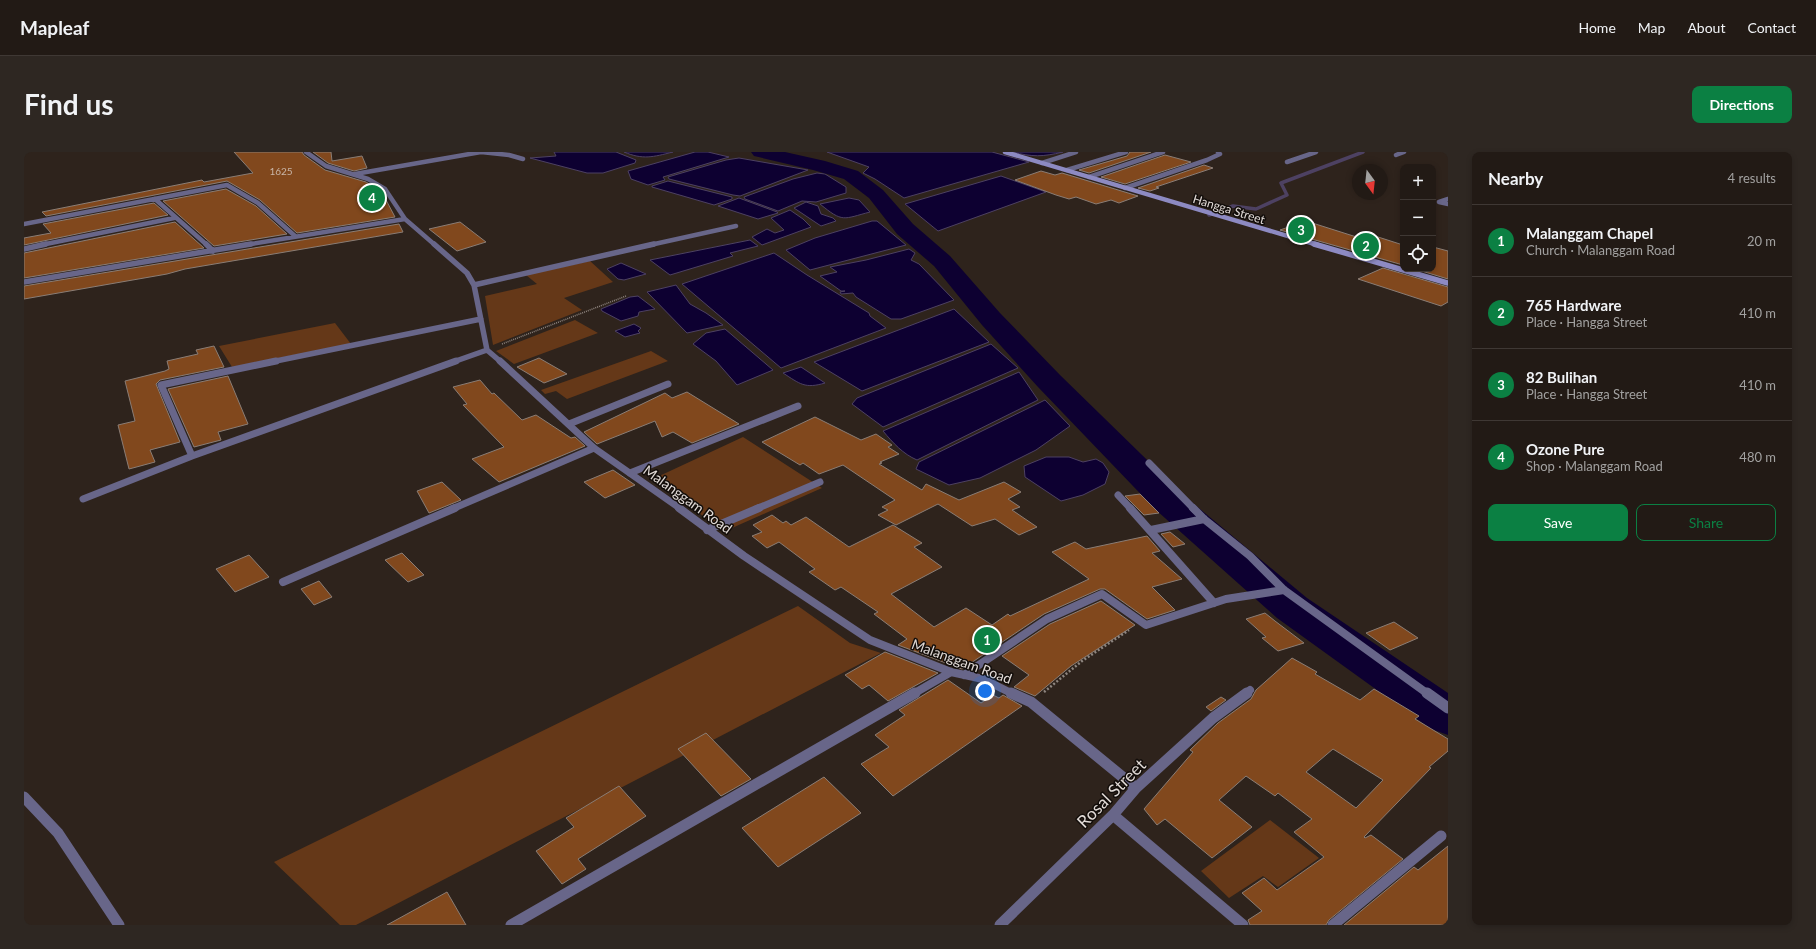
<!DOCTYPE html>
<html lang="en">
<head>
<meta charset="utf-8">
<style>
  :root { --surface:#221a15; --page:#2e2722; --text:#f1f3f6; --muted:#a2a1a0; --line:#3f3834; --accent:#0b8043 }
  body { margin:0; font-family:Lato,sans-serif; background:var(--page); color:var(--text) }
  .controls { position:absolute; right:12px; top:12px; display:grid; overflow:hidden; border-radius:8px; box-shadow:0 2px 6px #0003 }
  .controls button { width:36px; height:36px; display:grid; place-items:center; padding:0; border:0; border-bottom:1px solid var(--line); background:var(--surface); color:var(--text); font:20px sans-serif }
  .compass { position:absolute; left:1328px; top:12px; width:36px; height:36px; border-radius:50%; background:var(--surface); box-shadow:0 2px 6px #0003; rotate:165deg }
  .you { position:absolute; left:961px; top:539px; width:14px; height:14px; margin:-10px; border:3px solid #fff; border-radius:50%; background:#1a73e8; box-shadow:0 0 0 6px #1a73e833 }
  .badge { display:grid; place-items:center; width:26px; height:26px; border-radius:50%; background:var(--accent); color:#fff; font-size:13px; font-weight:700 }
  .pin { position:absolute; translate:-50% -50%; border:2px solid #fff; box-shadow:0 1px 4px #0006 }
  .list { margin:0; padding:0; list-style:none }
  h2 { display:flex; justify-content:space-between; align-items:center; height:52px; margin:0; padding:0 16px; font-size:17px }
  h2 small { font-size:13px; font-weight:400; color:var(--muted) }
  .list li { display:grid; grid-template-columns:26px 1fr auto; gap:12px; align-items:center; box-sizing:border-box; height:72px; padding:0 16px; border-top:1px solid var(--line) }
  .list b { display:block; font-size:15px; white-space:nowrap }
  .list p { margin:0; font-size:13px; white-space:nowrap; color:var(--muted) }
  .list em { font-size:13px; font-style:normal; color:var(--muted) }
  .actions { display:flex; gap:8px; padding:12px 16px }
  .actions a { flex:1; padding:9px 0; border:1px solid var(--accent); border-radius:8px; text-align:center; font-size:14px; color:var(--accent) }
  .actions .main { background:var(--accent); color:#fff }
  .icon { flex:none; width:22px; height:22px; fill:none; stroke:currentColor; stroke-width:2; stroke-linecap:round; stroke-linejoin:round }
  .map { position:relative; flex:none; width:1424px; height:773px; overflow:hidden; border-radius:8px }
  header { display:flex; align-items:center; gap:24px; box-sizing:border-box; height:56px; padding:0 20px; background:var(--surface); border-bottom:1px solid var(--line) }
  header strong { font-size:19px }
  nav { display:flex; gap:22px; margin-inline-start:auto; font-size:14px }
  .intro { display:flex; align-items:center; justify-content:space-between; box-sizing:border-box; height:96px; padding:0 24px }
  h1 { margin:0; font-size:28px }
  .button { padding:10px 18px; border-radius:8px; background:var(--accent); color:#fff; font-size:14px; font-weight:700 }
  main { display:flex; gap:24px; padding:0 24px }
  aside { flex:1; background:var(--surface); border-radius:8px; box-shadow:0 2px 6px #0003 }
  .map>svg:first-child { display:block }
  .green { fill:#653818 }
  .water { fill:#0d0031; stroke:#4d4162 }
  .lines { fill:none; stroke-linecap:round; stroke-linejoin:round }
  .stream { stroke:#4d4162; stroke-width:3.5 }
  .river { fill:#0d0031; fill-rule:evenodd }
  .building { fill:#81481d; stroke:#8a7d75; fill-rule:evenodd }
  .path-far1 { stroke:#8e857f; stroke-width:1.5; stroke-dasharray:1 1; stroke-linecap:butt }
  .path { stroke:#8e857f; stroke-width:2.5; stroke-dasharray:2 2; stroke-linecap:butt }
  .lane-far1 { stroke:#686689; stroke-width:4.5 }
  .lane { stroke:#686689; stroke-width:7 }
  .street-far4 { stroke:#686689; stroke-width:4.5 }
  .street-far3 { stroke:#686689; stroke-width:5.5 }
  .street-far2 { stroke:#686689; stroke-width:7 }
  .street-far1 { stroke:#686689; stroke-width:8 }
  .street { stroke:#686689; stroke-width:11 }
  .secondary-far1 { stroke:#8d8ac2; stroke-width:4.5 }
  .secondary { stroke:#8d8ac2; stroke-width:5.5 }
  .labels { text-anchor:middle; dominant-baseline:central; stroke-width:3; stroke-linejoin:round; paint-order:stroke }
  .far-number-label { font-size:10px; fill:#c9b6a8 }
  .far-street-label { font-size:12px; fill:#e1dad6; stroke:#120d0a }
  .street-label { font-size:14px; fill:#e1dad6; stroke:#120d0a }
  .near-street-label { font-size:17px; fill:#e1dad6; stroke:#120d0a }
</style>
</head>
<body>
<header>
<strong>Mapleaf</strong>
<nav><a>Home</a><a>Map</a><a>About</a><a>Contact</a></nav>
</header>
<div class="intro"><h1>Find us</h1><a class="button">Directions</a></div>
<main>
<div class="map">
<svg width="1424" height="773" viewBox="0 0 1424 773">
  <rect width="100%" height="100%" fill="#2e231c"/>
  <path class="green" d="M 566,109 L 589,130 L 540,146 L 558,158 L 469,193 L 461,144 L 513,132 L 502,123 Z
    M 551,168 L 574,181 L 490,212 L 472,199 Z
    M 311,171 L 327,192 L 208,215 L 195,194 Z
    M 627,199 L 644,209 L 543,247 L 532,239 L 521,242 L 517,238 Z
    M 719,285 L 798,336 L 699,380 L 631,326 Z
    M 774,454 L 826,491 L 857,501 L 332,773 L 316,773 L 250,710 Z
    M 1246,668 L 1295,706 L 1254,735 L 1239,724 L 1205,746 L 1177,719 Z"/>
  <path class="water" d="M 530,0 L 592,0 L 612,8 L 611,11 L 579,21 L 563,21 L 506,6 L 532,4 Z
    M 600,0 L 649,0 C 629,5 619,8 600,0 Z
    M 671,0 L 684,0 L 705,5 L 639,25 L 641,28 L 624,33 L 607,27 L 604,19 Z
    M 803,0 L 968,0 L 1005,10 L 880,46 L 851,27 L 839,21 L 845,15 Z
    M 988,0 L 1039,0 C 1018,5 1009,5 988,0 Z
    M 715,6 L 784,18 L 716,44 L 709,43 L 645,27 L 644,25 L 702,8 Z
    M 793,21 L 801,22 L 822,35 L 822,41 L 792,50 L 778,49 L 754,59 L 721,47 L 720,45 L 769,27 Z
    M 977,24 L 1022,40 L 914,79 L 881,52 Z
    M 644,29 L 708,45 L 708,47 L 690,53 L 628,35 L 628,34 Z
    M 715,46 L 753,60 L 754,61 L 734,67 L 694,54 Z
    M 825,46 L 835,48 L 846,60 C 819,67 819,71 796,52 Z
    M 782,50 L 794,54 L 797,62 L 809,66 L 812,69 L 797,74 L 770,56 Z
    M 766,58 L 779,67 L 787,75 L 738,93 L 728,85 L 743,77 L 751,81 L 760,78 L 747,66 Z
    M 848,69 L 853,69 L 882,93 L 786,118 L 762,98 L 791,86 Z
    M 726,88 L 734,94 L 706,101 L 709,104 L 646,123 L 626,108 Z
    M 885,97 L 891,101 L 887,108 L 895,112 L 930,148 L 877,167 L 867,167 L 832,145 L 829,141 L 817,142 L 816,140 L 821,139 L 817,139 L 796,124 L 813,120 L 806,115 L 842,108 Z
    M 750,101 L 783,123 L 845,161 L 846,164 L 862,176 L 757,216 L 658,132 Z
    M 597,111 L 622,122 L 600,128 L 594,127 L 583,117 Z
    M 652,133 L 666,152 L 682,161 L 699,173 L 663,181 L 623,140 Z
    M 614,144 L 631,157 L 615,160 L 614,164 L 597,169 L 578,159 L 577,157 L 606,145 Z
    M 930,157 L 965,190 L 838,239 L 790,210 Z
    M 610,172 L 617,176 L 614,179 L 616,181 L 601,185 L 591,179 Z
    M 701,177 L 749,218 L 713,233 L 692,209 L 669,192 L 682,181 Z
    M 967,192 L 994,216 L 859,275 L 828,252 L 833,246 Z
    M 777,215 L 801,231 C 781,237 776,232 759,221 Z
    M 995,220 L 1014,248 L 893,308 C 879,302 869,291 859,279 Z
    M 1021,248 L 1046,274 L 1012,298 L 956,326 L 925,333 L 892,317 L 895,310 Z
    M 1022,305 L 1045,305 L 1059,310 L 1072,307 L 1079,311 L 1085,320 L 1081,332 L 1059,343 L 1037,349 L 1001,325 L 1000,314 Z"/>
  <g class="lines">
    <path class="stream" d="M 1185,63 L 1209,54 L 1232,57 L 1263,43 L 1257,31 L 1339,0"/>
    <path class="river" d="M 727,0 L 761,0 L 801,9 L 834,19 L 859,38 L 889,72 L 926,104 L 976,161 L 1036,223 L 1158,342 L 1283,446 L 1424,541 L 1424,583 L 1407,577 L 1253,466 L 1132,358 L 1014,235 L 958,173 L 910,114 L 873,82 L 845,46 L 820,27 L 789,18 L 730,4 Z"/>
  </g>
  <path class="building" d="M 210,0 L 278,0 L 280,3 L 301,18 L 342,30 L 352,36 L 357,47 L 361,46 L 371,65 L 273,81 L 236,48 L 203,29 L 22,64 L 18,60 L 178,28 L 180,30 L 229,21 Z
    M 289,0 L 307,0 L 308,9 L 338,4 L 343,16 L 330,19 L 304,11 Z
    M 1106,0 L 1127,0 L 1065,21 L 1055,18 L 1103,4 Z
    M 1141,3 L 1167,10 L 1101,32 L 1077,25 Z
    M 1180,13 L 1189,16 L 1132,35 L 1135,36 L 1126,39 L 1114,36 Z
    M 1017,19 L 1031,23 L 1038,21 L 1114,44 L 1095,51 L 1087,48 L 1072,52 L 1052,45 L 1045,47 L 1032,43 L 991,28 Z
    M 202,37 L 232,54 L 263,82 L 190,94 L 139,49 Z
    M 130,51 L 144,63 L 0,93 L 0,86 L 27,81 L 19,72 Z
    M 1282,69 L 1342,88 L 1351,84 L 1379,93 L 1379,113 L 1256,78 Z
    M 151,70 L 180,96 L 0,126 L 0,101 Z
    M 436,70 L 462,90 L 433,99 L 405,77 Z
    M 375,72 L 379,80 L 161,117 L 143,122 L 0,147 L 0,134 Z
    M 1409,95 L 1424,99 L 1424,127 L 1391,117 L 1409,117 Z
    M 1359,116 L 1424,135 L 1424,150 L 1417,154 L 1334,127 Z
    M 190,194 L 200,215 L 136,228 L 132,232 L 156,290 L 126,298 L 131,310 L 105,317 L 94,273 L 111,269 L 101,229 L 141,219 L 145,217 L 143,209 L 174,202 L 172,198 Z
    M 515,206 L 543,222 L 520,231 L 493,215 Z
    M 204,224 L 224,272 L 194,280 L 197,288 L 170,295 L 144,237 Z
    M 456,228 L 468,242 L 470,241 L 498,268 L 512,263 L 547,286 L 551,285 L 561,294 L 475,330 L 448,307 L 480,295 L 439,253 L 443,252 L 429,235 Z
    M 663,240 L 715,272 L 668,291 L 649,280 L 638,285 L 631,269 L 573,292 L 560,280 L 641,241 L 648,246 Z
    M 791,265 L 837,288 L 852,282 L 868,293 L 864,295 L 875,302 L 856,310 L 858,311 L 855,312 L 898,338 L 902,332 L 935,348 L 980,330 L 997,340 L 984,347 L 996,355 L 988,358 L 1013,375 L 995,383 L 971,367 L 948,374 L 914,352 L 872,373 L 854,363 L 864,358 L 858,355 L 871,348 L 819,313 L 795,322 L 779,311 L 776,313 L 738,290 Z
    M 589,318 L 611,333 L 581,346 L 560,330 Z
    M 418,330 L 437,348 L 405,361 L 393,339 Z
    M 1116,342 L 1135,361 L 1120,363 L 1101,344 Z
    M 748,363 L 759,371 L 762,369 L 767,373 L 782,365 L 825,395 L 869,373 L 898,391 L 890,395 L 918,415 L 867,442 L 910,475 L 942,456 L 968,473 L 984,462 L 986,464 L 1065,427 L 1028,400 L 1051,390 L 1062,397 L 1123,384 L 1136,399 L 1128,401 L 1158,427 L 1128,435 L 1151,458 L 1123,467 L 1081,437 L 1076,437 L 1020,462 L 938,517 L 874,493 L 883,487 L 850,462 L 854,460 L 817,435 L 811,438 L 785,420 L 791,417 L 755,390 L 743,396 L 728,384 L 738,380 L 729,373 Z
    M 1146,380 L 1161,392 L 1149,395 L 1137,382 Z
    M 378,401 L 400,423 L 384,430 L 361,408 Z
    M 225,403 L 245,425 L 211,440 L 192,417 Z
    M 295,429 L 308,445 L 290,453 L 277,437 Z
    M 1077,449 L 1111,473 L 1047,514 L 1011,544 L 990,535 L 1005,523 L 978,504 L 1026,472 Z
    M 1241,461 L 1251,469 L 1280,491 L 1254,499 L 1238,486 L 1242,485 L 1222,467 Z
    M 1370,470 L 1394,486 L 1366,498 L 1342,481 Z
    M 861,500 L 914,521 L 864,549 L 845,533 L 838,537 L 821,523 Z
    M 1268,506 L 1293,520 L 1291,522 L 1336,548 L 1350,537 L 1395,564 L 1391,567 L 1424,587 L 1424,599 L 1405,615 L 1407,616 L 1340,685 L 1341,686 L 1347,683 L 1379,707 L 1305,768 L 1302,773 L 1226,773 L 1224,768 L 1238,759 L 1218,741 L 1240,726 L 1253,738 L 1300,705 L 1270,680 L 1288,667 L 1254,641 L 1251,644 L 1222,624 L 1195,648 L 1228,675 L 1188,706 L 1141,667 L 1133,673 L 1120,657 L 1169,600 L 1166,598 L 1194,571 L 1227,547 L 1232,538 ZM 1309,597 L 1359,628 L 1332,656 L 1282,620 Z
    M 924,528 L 957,551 L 969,543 L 975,546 L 979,543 L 998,554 L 869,644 L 837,612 L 865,595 L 851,583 L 881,563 L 875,558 Z
    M 1197,545 L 1202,548 L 1187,559 L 1182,555 Z
    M 682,581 L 727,627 L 697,644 L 654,597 Z
    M 800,625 L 837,661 L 754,715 L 718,676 Z
    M 595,634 L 622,664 L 554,707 L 562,717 L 538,732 L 512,699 L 550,675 L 542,666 Z
    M 1424,694 L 1424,773 L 1320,773 L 1390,715 L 1394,718 Z
    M 423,740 L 442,773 L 363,773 Z"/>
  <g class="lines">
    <path class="path-far1" d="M 478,192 L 602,144"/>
    <path class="path" d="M 1020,540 L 1058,509 L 1105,478"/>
    <path class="lane-far1" d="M 1043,18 L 1102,0"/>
    <path class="lane" d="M 545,272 L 644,232
      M 606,321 L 774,254"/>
    <path class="street-far4" d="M 282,0 L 302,14 L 344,27 L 361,37 L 381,67 L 411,93
      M 1372,3 L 1380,0
      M 1263,10 L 1292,0
      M 1018,11 L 1052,0
      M 331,22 L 457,0 L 485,3 L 499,7
      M 1065,25 L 1139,0
      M 1101,36 L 1183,8 L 1196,2 L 1194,0
      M 131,47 L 183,93
      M 1424,47 L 1415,50 L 1424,52
      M 0,72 L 203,33 L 234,51 L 271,84
      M 17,93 L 150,66
      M 221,93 L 381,67
      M 626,93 L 712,74"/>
    <path class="street-far3" d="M 182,92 L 189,99
      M 410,92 L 443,121 L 450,133 L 463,198 L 477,210
      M 0,97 L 22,92
      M 0,130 L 227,92
      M 450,133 L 630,92
      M 247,210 L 457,167
      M 429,210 L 463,198"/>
    <path class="street-far2" d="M 476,209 L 570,296 L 657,357
      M 168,304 L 137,233 L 252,209
      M 1125,311 L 1170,357
      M 1094,343 L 1107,357
      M 59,347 L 168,304 L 432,209
      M 428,357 L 570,296
      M 732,357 L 796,330"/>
    <path class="street-far1" d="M 655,356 L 720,404 L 846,488 L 927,520 L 959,527 L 989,542
      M 1106,356 L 1190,451
      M 1169,356 L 1180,367 L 1226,404 L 1260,438 L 1404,542
      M 683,378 L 735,356
      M 1127,378 L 1180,367
      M 259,430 L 431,356
      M 940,523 L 1023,467 L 1078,442 L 1122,473 L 1202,447 L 1260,438
      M 889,542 L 927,520
      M 1221,542 L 1226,538"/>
    <path class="street" d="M 987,541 L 1007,550 L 1112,636
      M 1403,541 L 1424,556
      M 0,645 L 34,681 L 95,773
      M 1089,663 L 1219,773
      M 487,773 L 891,541
      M 976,773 L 1089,663 L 1112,636 L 1189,566 L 1223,541
      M 1309,773 L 1417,684"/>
    <path class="secondary-far1" d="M 981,0 L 1294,93"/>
    <path class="secondary" d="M 1290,92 L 1424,131"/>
  </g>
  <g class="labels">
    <g class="far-number-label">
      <text x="257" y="19">1625</text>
    </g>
    <g class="far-street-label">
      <text transform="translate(1205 57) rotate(17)">Hangga Street</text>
    </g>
    <g class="street-label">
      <text transform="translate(664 347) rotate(36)">Malanggam Road</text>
      <text transform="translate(938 509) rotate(20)">Malanggam Road</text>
    </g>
    <g class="near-street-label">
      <text transform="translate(1087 641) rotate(-45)">Rosal Street</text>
    </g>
  </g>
</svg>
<div class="controls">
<button>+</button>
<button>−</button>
<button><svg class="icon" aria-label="locate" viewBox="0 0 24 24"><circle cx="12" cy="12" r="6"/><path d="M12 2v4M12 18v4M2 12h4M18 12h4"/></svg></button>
</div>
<svg class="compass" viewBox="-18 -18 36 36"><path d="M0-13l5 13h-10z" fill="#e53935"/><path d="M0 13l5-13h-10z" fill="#a2a1a0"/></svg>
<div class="you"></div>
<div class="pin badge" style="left:963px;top:488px">1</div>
<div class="pin badge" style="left:1342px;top:94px">2</div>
<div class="pin badge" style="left:1277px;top:78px">3</div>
<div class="pin badge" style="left:348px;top:46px">4</div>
</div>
<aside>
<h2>Nearby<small>4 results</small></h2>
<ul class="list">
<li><span class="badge">1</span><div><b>Malanggam Chapel</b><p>Church · Malanggam Road</p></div><em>20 m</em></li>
<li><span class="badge">2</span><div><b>765 Hardware</b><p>Place · Hangga Street</p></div><em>410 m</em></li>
<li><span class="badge">3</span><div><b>82 Bulihan</b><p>Place · Hangga Street</p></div><em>410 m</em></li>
<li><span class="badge">4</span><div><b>Ozone Pure</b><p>Shop · Malanggam Road</p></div><em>480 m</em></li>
</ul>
<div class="actions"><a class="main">Save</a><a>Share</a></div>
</aside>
</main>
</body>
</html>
